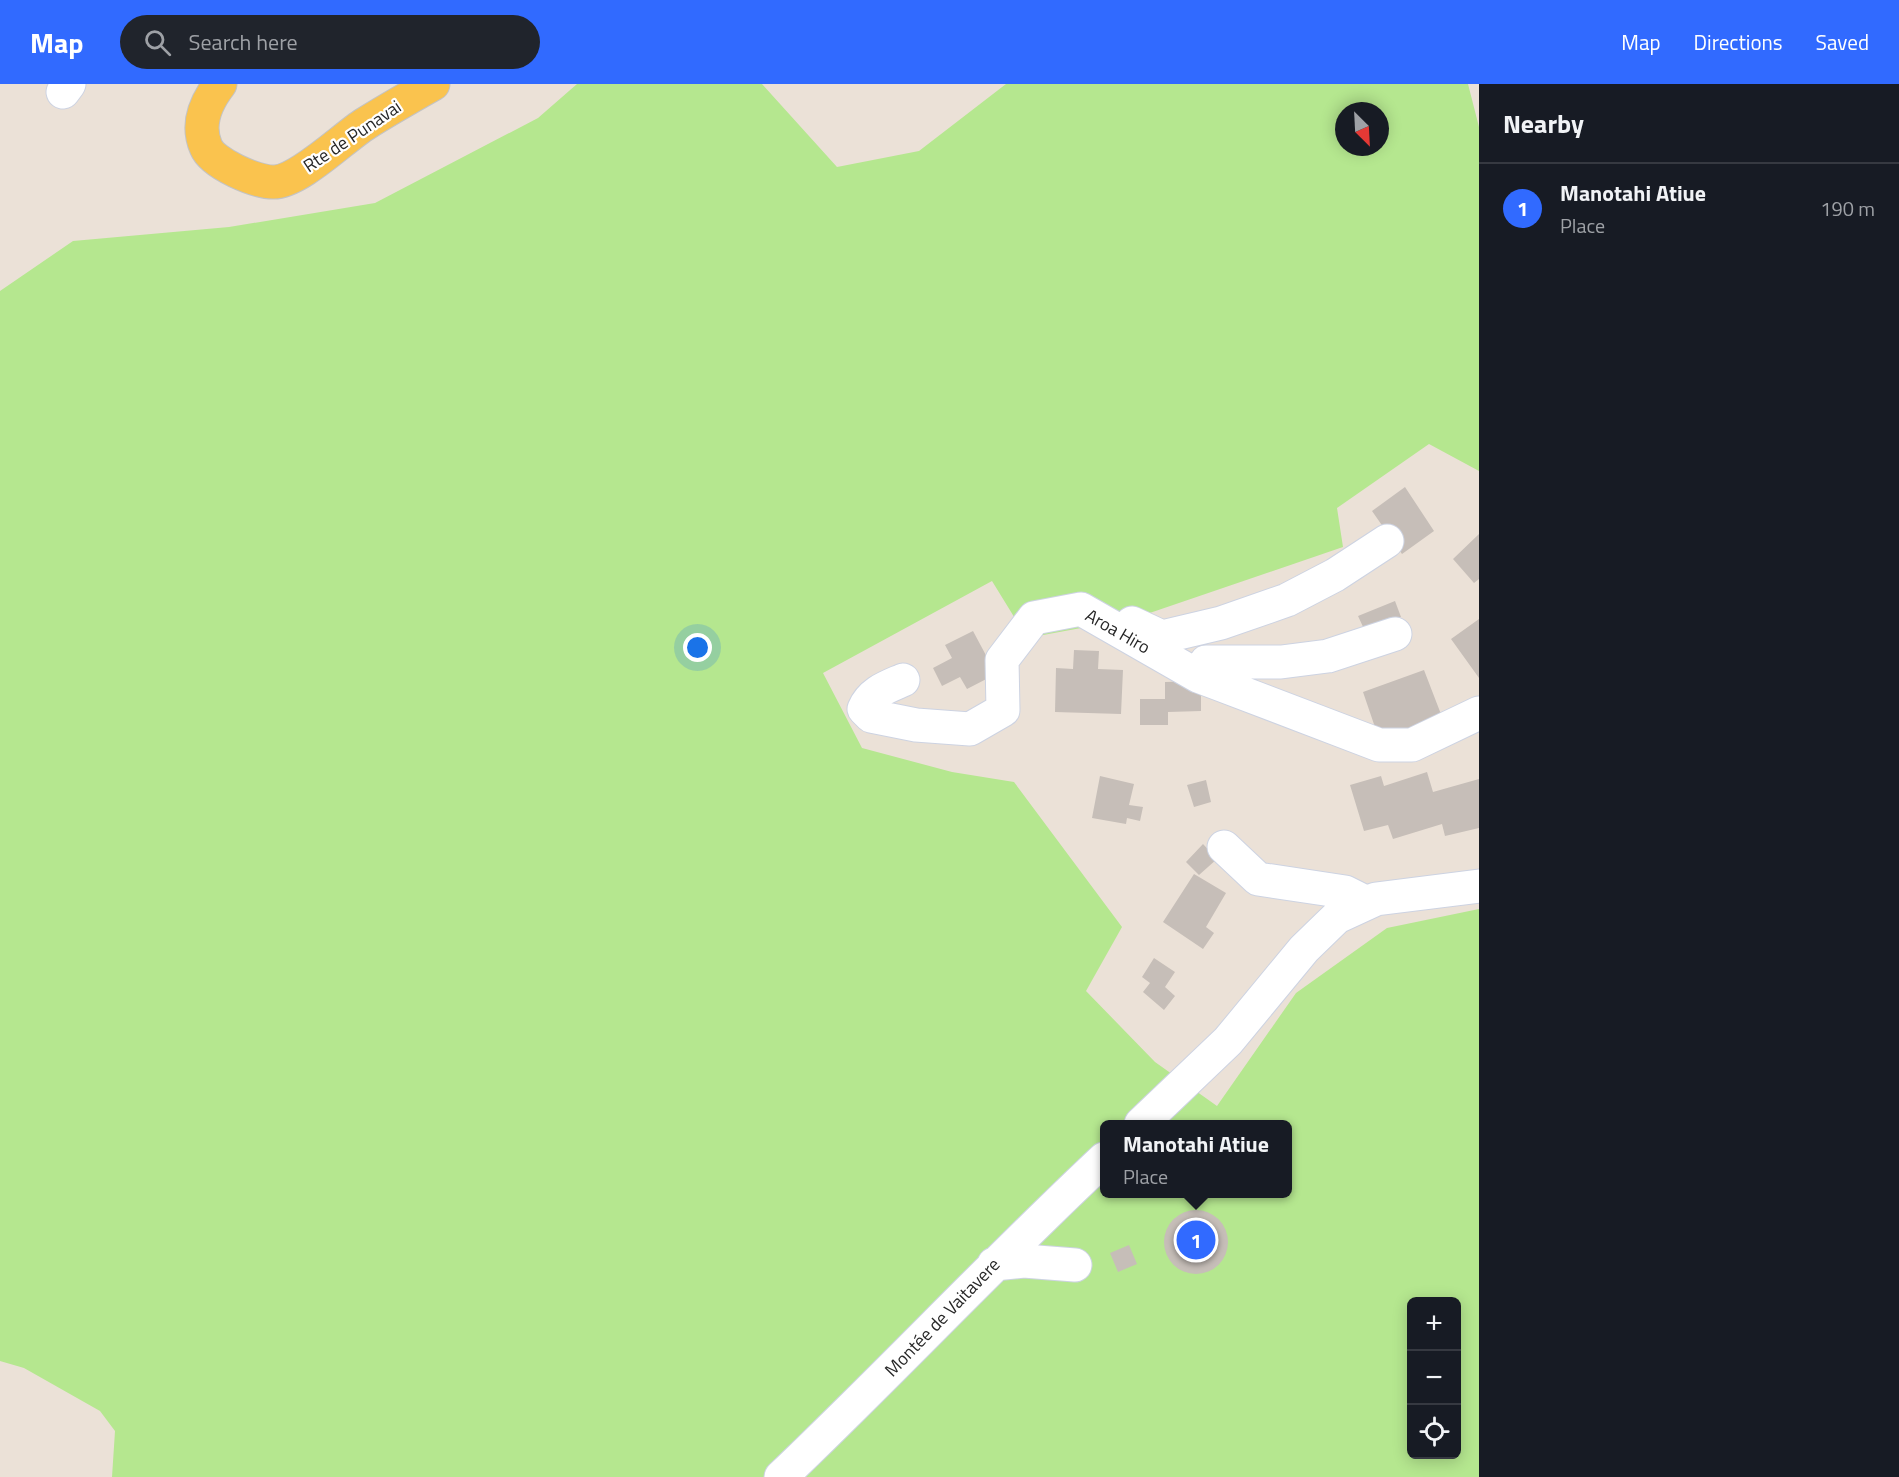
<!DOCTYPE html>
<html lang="en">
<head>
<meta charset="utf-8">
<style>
  :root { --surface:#171b24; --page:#20242c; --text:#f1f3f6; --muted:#9ea1a6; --line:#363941; --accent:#316aff }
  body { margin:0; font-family:"Titillium Web",sans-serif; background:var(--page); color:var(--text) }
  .controls { position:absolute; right:18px; bottom:18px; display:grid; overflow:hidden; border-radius:9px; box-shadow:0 3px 15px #0003 }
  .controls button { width:54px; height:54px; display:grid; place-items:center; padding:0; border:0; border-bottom:2px solid var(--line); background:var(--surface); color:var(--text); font:30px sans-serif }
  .compass { position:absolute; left:1335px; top:18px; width:54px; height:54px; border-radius:50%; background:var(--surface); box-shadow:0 3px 15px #0003; rotate:156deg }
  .you { position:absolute; left:698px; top:564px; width:21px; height:21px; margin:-15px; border:4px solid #fff; border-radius:50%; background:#1a73e8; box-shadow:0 0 0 9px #1a73e833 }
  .badge { display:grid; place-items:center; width:39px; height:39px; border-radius:50%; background:var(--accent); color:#fff; font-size:20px; font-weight:700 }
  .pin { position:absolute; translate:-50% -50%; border:3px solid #fff; box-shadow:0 2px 6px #0006 }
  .popup { position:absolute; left:1100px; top:1036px; width:192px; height:78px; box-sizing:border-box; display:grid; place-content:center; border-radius:9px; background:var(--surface); filter:drop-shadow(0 2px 4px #0005); font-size:20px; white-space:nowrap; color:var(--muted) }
  .popup b { font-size:22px; color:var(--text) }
  .popup::after { content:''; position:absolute; left:50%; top:100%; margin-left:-12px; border:12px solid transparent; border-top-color:var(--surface) }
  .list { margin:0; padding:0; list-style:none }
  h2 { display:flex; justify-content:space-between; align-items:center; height:78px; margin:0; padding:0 24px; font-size:26px }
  h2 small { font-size:20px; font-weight:400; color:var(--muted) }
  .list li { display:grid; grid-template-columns:39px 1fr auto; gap:18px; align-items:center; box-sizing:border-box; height:90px; padding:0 24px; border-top:2px solid var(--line) }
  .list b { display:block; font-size:22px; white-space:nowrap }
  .list p { margin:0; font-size:20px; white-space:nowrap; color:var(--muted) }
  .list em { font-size:20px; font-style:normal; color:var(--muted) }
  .icon { flex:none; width:33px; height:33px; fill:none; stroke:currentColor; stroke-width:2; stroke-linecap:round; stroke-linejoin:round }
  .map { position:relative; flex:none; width:1479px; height:1393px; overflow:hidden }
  header { display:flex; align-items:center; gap:36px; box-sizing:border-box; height:84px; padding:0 30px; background:var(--accent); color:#fff }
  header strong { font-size:28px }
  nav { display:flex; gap:33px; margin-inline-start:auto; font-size:21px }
  .search { width:420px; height:54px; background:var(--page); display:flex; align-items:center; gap:15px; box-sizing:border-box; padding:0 21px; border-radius:33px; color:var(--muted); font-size:22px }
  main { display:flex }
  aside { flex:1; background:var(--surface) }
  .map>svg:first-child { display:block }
  .green { fill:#b5e78f; fill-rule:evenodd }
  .building { fill:#c6beb8 }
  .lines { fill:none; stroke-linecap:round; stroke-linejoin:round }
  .minor-casing { stroke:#cdd3e2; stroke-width:35 }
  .major-casing { stroke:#c3c3c3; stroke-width:35 }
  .minor { stroke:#fff; stroke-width:33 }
  .major { stroke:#fac34e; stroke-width:33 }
  .labels { text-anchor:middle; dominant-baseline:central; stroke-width:4.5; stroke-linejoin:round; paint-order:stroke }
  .street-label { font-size:18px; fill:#272727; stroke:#fff }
</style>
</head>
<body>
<header>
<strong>Map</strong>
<div class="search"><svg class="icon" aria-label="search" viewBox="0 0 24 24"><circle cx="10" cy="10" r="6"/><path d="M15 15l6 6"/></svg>Search here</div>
<nav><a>Map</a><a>Directions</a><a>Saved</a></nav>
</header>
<main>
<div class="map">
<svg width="1479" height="1393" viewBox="0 0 1479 1393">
  <rect width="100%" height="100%" fill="#ebe1d7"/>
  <path class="green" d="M 577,0 L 762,0 L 837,83 L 919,67 L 1006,0 L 1468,0 L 1479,43 L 1479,387 L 1429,360 L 1337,424 L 1343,463 L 1135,534 L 1027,554 L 992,497 L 823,589 L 862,664 L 952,688 L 1014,698 L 1122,843 L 1086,907 L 1155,978 L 1217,1022 L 1296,909 L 1387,844 L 1479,825 L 1479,1393 L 112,1393 L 115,1347 L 100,1327 L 24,1284 L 0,1277 L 0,207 L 73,157 L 229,143 L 375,119 L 538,34 ZM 1344,27 L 1380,27 L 1380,63 L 1344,63 ZM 1104,1040 L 1288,1040 L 1288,1110 L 1104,1110 ZM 1412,1218 L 1456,1218 L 1456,1370 L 1412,1370 Z"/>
  <path class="building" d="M 1405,403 L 1434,447 L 1402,470 L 1372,427 Z
    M 1479,450 L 1479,495 L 1474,499 L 1453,475 Z
    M 1395,517 L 1401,533 L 1365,547 L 1358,532 Z
    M 1479,535 L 1479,594 L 1451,555 Z
    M 973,547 L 996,590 L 967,605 L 960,593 L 942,602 L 933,584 L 952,574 L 945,561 Z
    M 1074,566 L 1099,567 L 1098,585 L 1123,586 L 1121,630 L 1055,628 L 1056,584 L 1073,585 Z
    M 1424,586 L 1444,638 L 1406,652 L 1403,644 L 1378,652 L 1363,608 Z
    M 1201,597 L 1201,627 L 1168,628 L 1168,641 L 1140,641 L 1140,615 L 1165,615 L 1165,598 Z
    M 1427,688 L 1433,708 L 1479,695 L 1479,744 L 1445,752 L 1442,740 L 1393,755 L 1388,741 L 1364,747 L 1350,701 L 1381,692 L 1384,702 Z
    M 1100,692 L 1134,700 L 1129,721 L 1143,723 L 1140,737 L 1127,734 L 1126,740 L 1092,734 Z
    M 1206,696 L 1211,718 L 1194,723 L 1187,701 Z
    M 1203,760 L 1217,775 L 1199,791 L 1186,778 Z
    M 1194,790 L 1226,809 L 1206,843 L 1214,849 L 1203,865 L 1163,838 Z
    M 1154,874 L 1175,888 L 1165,903 L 1175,912 L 1164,926 L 1143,908 L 1150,899 L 1142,893 Z
    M1164 1158a32 32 0 1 1 64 0a32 32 0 1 1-64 0Z
    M 1129,1161 L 1137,1180 L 1118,1188 L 1110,1169 Z"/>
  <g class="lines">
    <defs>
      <path id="minor" d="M 63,8 L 69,0
        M 1132,539 L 1162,553 L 1221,539 L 1287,516 L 1335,491 L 1387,457
        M 1198,592 L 1206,578 L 1281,578 L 1328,572 L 1395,550
        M 903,596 C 887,603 871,608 864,625 L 871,632 L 916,641 L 970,645 L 1003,626 L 1002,576 L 1034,534 L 1081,525 L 1198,592 L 1379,661 L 1412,661 L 1479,629
        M 1224,763 L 1258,795 L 1345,808 L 1365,818
        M 1141,1040 L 1228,957 L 1304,865 L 1337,833 L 1376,815 L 1479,802
        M 994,1180 L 1024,1177 L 1075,1181
        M 781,1393 C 891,1288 994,1178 1104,1075"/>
      <path id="major" d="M 220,0 C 206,18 196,40 206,63 C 213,80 256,98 273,98 C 298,99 344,53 365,40 C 387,26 410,13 433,0"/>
    </defs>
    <use href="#minor" class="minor-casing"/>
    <use href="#major" class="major-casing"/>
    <use href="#minor" class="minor"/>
    <use href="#major" class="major"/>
  </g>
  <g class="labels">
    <g class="street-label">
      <text transform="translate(352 52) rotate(-34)">Rte de Punavai</text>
      <text transform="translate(1118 547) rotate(30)">Aroa Hiro</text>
      <text transform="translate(942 1233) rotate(-46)">Montée de Vaitavere</text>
    </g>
  </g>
</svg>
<div class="controls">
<button>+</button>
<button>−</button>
<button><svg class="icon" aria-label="locate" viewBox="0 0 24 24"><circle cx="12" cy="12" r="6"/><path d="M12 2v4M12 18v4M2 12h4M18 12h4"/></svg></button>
</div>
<svg class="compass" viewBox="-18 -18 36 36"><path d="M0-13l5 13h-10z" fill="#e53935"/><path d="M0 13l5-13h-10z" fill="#9ea1a6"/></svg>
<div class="you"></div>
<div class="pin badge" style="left:1196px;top:1156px">1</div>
<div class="popup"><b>Manotahi Atiue</b>Place</div>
</div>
<aside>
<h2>Nearby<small></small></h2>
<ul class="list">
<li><span class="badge">1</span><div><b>Manotahi Atiue</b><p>Place</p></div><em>190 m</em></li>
</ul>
</aside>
</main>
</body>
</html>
